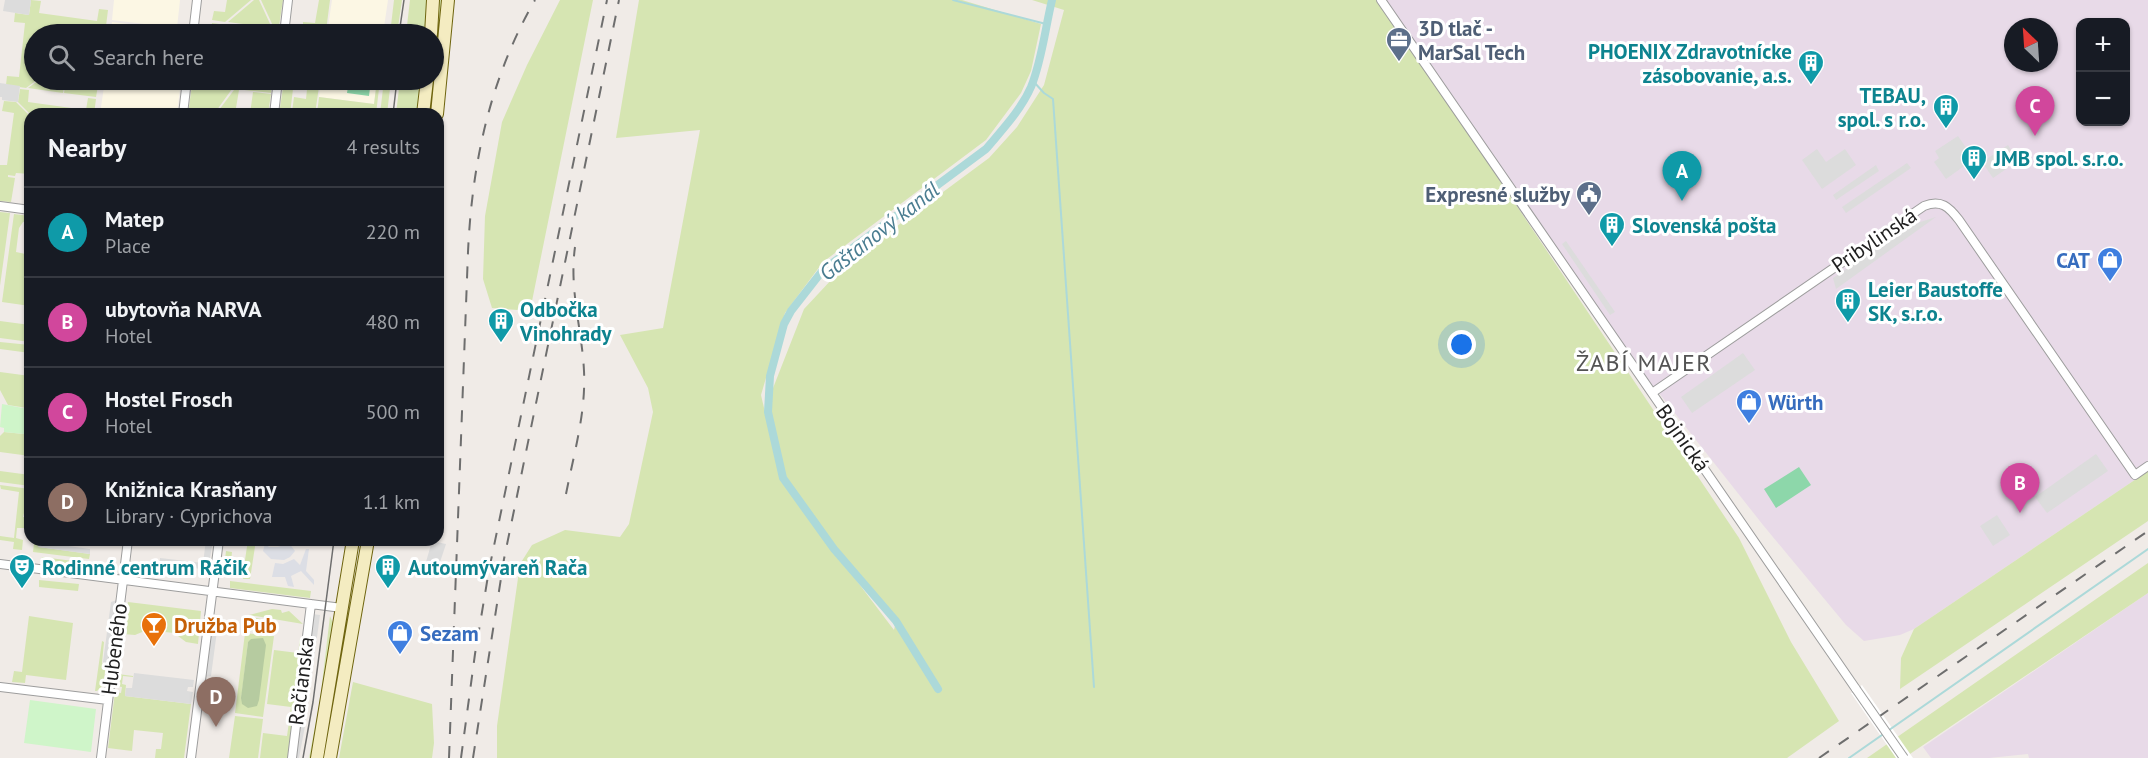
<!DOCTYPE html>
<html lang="en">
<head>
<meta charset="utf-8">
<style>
  :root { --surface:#171b24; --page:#20242c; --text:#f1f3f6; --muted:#9ea1a6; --line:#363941; --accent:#0b8043 }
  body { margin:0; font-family:"PT Sans",sans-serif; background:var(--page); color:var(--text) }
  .controls { position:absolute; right:18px; top:18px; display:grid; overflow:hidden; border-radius:12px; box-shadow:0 2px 4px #0004 }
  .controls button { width:54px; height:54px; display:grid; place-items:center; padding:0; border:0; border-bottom:2px solid var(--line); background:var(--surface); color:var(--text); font:30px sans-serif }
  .compass { position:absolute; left:2004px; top:18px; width:54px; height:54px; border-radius:50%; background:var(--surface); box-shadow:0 2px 4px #0004; rotate:335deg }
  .you { position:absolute; left:1462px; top:345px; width:21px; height:21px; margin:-15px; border:4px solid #fff; border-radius:50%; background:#1a73e8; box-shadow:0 0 0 9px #1a73e833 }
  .badge { display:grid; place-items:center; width:39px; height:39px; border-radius:50%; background:var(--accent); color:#fff; font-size:20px; font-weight:700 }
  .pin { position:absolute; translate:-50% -50px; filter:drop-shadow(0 2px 3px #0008) }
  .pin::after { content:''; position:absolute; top:32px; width:21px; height:18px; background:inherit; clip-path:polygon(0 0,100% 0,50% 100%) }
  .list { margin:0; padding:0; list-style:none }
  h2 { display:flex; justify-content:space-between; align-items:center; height:78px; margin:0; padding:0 24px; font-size:26px }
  h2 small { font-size:20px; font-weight:400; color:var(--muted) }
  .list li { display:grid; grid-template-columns:39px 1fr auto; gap:18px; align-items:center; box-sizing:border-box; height:90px; padding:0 24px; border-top:2px solid var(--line) }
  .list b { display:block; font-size:22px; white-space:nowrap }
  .list p { margin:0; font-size:20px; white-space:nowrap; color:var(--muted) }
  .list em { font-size:20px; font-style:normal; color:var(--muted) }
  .icon { flex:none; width:33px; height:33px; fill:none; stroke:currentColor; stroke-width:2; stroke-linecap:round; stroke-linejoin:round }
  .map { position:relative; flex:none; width:2148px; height:758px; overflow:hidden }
  .search { position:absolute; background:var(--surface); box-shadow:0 2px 4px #0004; left:24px; top:24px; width:420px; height:66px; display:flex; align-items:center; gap:15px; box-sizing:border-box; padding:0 21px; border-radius:33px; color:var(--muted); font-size:22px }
  .panel { position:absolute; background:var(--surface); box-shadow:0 2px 4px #0004; left:24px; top:108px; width:420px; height:438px; border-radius:18px }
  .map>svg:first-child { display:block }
  .industrial { fill:#e8dae8; fill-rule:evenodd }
  .education { fill:#fcf7e4 }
  .grass { fill:#d6e5b2; fill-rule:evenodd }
  .forest { fill:#b6cba0 }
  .park { fill:#cff5c9 }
  .pitch { fill:#8dd7aa }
  .parking { fill:#dcdcdc }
  .plaza { fill:#dcdee5 }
  .pier { fill:#fff }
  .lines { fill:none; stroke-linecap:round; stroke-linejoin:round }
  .stream { stroke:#acd9d9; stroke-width:2 }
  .canal { stroke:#acd9d9; stroke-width:8 }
  .minor-casing { stroke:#9d9d9d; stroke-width:10 }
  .secondary-casing { stroke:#6f650f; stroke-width:14 }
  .minor { stroke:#fff; stroke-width:8 }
  .secondary { stroke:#f4ecc1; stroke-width:12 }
  .tram { stroke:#6e6e6e; stroke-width:1.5 }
  .rail { stroke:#6e6e6e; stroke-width:2; stroke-dasharray:12 12; stroke-linecap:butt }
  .minor-bridge-casing { stroke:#9d9d9d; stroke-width:10; stroke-linecap:butt }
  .minor-bridge { stroke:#fff; stroke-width:8 }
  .labels { text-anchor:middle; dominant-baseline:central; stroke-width:6; stroke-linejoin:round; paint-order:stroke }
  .service-label { font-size:21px; font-weight:bold; fill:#4e5e75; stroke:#fff; text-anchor:start }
  .culture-label { font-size:21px; font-weight:bold; fill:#0d838f; stroke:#fff; text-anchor:start }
  .street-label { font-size:21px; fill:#202020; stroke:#fff }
  .shop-label { font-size:21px; font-weight:bold; fill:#366cbe; stroke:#fff; text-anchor:start }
  .food-label { font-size:21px; font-weight:bold; fill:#c56008; stroke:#fff; text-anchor:start }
  .water-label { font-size:22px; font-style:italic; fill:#4a7d91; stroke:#fff }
  .quarter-label { font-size:24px; letter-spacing:1.5px; fill:#535353; stroke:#fff }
</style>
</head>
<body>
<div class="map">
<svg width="2148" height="758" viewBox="0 0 2148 758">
  <rect width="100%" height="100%" fill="#f0ebe7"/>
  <path class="industrial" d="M 1381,0 L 2148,0 L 2148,471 L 1914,629 L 1900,635 L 1864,641 L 1846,625 L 1763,525 L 1636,364 ZM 2080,22 L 2126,22 L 2126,122 L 2080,122 ZM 2013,27 L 2049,27 L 2049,63 L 2013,63 Z
    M 2148,593 L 2148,758 L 2029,758 L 2028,754 L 1989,758 L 1931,758 L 1923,747 Z"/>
  <path class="education" d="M 114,0 L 180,0 L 177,28 L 112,20 Z
    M 332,0 L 388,0 L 383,34 L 327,34 Z
    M 112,22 L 187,31 L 187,34 L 110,34 Z
    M 105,80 L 181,80 L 177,114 L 100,114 Z
    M 321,80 L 377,80 L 374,104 L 319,97 Z"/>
  <path class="grass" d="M 31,0 L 41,1 L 39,13 L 97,21 L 99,9 L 108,10 L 106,26 L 94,34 L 34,34 L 34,80 L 37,80 L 26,88 L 6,85 L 7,76 L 19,77 L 25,23 L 14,22 L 15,13 L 29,15 Z
    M 227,0 L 251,0 L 225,22 L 212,20 L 214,11 L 225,12 Z
    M 254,0 L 259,0 L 272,28 L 228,22 Z
    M 261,0 L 283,0 L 279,26 L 277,26 L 276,28 L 274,28 Z
    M 319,0 L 330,0 L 326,31 L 303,28 L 303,22 L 315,23 Z
    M 394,0 L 402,0 L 397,34 L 390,34 Z
    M 410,0 L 429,0 L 426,34 L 406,34 Z
    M 438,0 L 444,0 L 433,114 L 427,114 L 432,80 L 434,80 Z
    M 560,0 L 593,0 L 530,311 L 492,308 L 483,279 L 485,216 L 502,122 L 527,65 Z
    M 639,0 L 962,0 L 1041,24 L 1031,71 L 1021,93 L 986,140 L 823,262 L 785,313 L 761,395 L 781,481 L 894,630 L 896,621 L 834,549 L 783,478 L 766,406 L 804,309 L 847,263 L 989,158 L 1017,127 L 1044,85 L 1064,10 L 1032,0 L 1379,0 L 1739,538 L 1791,642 L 1839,721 L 1787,758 L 497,758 L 497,726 L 520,564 L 532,545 L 565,530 L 620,537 L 629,524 L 653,412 L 648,388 L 620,335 L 663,328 L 700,130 L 616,138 Z
    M 212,23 L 275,32 L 273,34 L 211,34 Z
    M 39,80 L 65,80 L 63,93 L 28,88 Z
    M 66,80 L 99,80 L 96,97 L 64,93 Z
    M 242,80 L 272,80 L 271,93 L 235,89 Z
    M 308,80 L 320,80 L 315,114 L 292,112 L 294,97 L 306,99 Z
    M 377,80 L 380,80 L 376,114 L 317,114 L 319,97 L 374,104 Z
    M 384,80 L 391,80 L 387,114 L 380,114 Z
    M 400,80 L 422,80 L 418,114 L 396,114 Z
    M 192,85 L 232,89 L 214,114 L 188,114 Z
    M 283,88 L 293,89 L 290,114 L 279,114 Z
    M 20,89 L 29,90 L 28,102 L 86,110 L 88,98 L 96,99 L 94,114 L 30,114 L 18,102 Z
    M 234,90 L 239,90 L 235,114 L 216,114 Z
    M 253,92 L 271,94 L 268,114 L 250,114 Z
    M 4,101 L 16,102 L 30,116 L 30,174 L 16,173 L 15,176 L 8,175 L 8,177 L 15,178 L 11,202 L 0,201 L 0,165 L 7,165 L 14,113 L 2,111 Z
    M 0,212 L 10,213 L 0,286 Z
    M 14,214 L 30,216 L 30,221 L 23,222 L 19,228 L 16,252 L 30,255 L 30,306 L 2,302 Z
    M 0,321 L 30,325 L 30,342 L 0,338 Z
    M 0,342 L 30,345 L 30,353 L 0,349 Z
    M 0,372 L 30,376 L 30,406 L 27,408 L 8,405 L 0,390 Z
    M 4,432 L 24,434 L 30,445 L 30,456 L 0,452 L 0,436 Z
    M 0,471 L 30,475 L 30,486 L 0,482 Z
    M 2148,471 L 2148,521 L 1900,689 L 1901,658 L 1914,629 Z
    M 0,485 L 30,489 L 26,513 L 24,513 L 23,517 L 25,517 L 24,528 L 17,528 L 16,538 L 23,540 L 22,550 L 13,549 L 14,542 L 0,540 L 0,536 L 14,538 L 19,492 L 1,489 Z
    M 248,540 L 256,540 L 250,579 L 243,579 L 244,573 L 242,578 L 230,577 L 230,571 L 228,577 L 223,576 L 226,551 L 232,552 L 230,571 L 243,573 Z
    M 36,541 L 39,542 L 39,547 L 90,554 L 89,559 L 33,552 L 34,543 Z
    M 42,557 L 81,562 L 81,569 L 41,564 Z
    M 2148,563 L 2148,593 L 1904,758 L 1867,758 Z
    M 39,580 L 79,584 L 78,591 L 39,587 Z
    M 230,581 L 311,591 L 310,598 L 230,588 Z
    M 128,602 C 153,605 176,608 201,611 L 198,644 L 186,642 L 174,633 L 147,630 L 135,635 L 123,634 Z
    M 272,609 L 281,610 L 282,613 L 289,611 L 303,624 L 249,615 Z
    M 29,616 L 73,623 L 66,680 L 26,675 L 25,683 L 12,682 L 14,671 L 22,672 Z
    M 247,616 L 275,622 L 274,634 L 246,630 Z
    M 330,616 L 333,623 L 312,758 L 309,758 L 320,700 Z
    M 245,633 L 274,636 L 263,717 L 235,713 ZM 258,639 L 241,701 L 248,642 Z
    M 300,639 L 304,640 L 294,721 L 289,720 L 291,707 L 267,704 L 274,650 L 298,653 Z
    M 102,641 L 104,642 L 102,663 L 106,665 L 103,685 L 97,691 L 95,691 Z
    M 118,674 L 133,676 L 133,677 L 123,676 L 122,684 L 126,685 L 125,696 L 191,704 L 184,758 L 155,758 L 156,749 L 161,749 L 163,733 L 134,730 L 132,751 L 108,748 L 115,692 L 121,693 L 122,687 L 116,686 Z
    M 353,682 L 432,704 L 434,743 L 432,758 L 339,758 Z
    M 235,716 L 263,719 L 258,758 L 229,758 Z
    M 289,722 L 294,723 L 290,758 L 260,758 L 263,733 L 287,736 Z"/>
  <path class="forest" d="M 263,638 L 266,645 L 259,700 L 257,706 L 248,708 L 242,704 L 241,698 L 248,642 L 251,639 Z"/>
  <path class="park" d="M 2,404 L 28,409 L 30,424 L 25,425 L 24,434 L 4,432 L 4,428 L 0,427 Z
    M 30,700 L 96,709 L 91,752 L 24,743 Z"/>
  <path class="pitch" d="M 349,80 L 371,80 L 369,96 L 347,93 Z
    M 1799,467 L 1811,485 L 1776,508 L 1764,489 Z"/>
  <path class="parking" d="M 5,0 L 31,0 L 29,15 L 3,11 Z
    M 0,83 L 20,86 L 18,102 L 2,100 L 2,97 L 0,97 Z
    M 1958,136 L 1974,159 L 1946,179 L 1934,162 L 1939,158 L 1935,151 Z
    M 2008,145 L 2018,161 L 1993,178 L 1982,162 Z
    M 1817,149 L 1826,162 L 1845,149 L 1856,165 L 1822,189 L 1802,160 Z
    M 1907,163 L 1911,168 L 1846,213 L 1842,207 Z
    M 1876,165 L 1879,171 L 1836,200 L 1833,195 Z
    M 1936,217 L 1836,289 L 1833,278 L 1911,225 Z
    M 1566,241 L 1615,312 L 1610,315 L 1562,244 Z
    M 1743,353 L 1755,370 L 1692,413 L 1681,397 Z
    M 2096,454 L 2108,471 L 2047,513 L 2035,497 Z
    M 1997,515 L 2010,535 L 1993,546 L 1980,526 Z
    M 206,540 L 213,540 L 208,570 L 160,563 L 160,558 L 203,563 Z
    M 432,541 L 446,544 L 439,565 L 426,562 Z
    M 39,542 L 90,549 L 90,554 L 38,547 Z
    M 117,600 L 109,665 L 103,662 L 111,602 Z
    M 213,613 L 219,616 L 211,676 L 205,677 Z
    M 312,614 L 320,615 L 305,726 L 299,758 L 294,758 Z
    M 134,673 L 194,680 L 193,687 L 188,687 L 187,691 L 193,692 L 191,704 L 125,696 L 126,688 L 132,688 Z"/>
  <path class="plaza" d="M 289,543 L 295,551 L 290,557 L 284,560 L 271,559 L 263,551 L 265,544 L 269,547 L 278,547 Z
    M 306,549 L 309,549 L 306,571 L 314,580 L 314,585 L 301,571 L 291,576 L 294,587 L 288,586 L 285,577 L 272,577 L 275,563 L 283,564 L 294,559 L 300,565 Z"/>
  <path class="pier" d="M 1862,685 L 1913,758 L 1896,758 L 1851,693 Z"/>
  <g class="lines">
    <path class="stream" d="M 953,0 L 1046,24
      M 1033,81 L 1044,93 L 1053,99 L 1094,687
      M 1849,758 L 2148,549"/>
    <path class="canal" d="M 938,689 L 896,621 L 834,549 L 783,478 L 768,412 L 770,376 L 784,324 L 791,311 L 823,270 L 986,149 C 1002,130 1021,110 1031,87 C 1042,60 1045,29 1052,0"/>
    <defs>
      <path id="minor" d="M 1381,0 L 1856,689
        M 193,34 L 197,0
        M 284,34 L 288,0
        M 183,114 L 187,80
        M 274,114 L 278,80
        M 0,206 L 30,210
        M 1652,393 L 1924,206 C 1941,199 1949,207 1959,220 L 2135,475 L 2148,466
        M 0,564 L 342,608
        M 0,687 L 108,700
        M 101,758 L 128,540
        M 191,758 L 219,540
        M 292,758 L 311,604"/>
      <path id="secondary" d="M 431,34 L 433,0
        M 423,114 L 427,80
        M 437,114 L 448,0
        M 317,758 L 353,540
        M 330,758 L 368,540"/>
    </defs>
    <use href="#minor" class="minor-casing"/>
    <use href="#secondary" class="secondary-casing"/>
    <use href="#minor" class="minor"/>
    <use href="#secondary" class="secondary"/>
    <path class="tram" d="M 399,34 L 404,0
      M 393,114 L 397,80
      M 303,758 L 313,702 L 334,540"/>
    <path class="rail" d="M 566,494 C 574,453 586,413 584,371 C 582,329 569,290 575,247
      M 449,758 L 468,252 C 472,163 490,78 535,0
      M 461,758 L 475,654 L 489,570 L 607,0
      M 473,758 L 504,559 L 619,0
      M 1819,758 L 2148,531"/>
    <defs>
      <path id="minor-bridge" d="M 1856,689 L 1904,758"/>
    </defs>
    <use href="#minor-bridge" class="minor-bridge-casing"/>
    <use href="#minor-bridge" class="minor-bridge"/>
  </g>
  <defs>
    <symbol id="office-pin" viewBox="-11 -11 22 30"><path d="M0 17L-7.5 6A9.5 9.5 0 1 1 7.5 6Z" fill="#5c6f8a" stroke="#fff"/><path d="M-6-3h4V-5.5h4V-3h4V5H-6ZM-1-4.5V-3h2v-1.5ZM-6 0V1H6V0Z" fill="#fff"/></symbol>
    <symbol id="building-pin" viewBox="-11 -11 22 30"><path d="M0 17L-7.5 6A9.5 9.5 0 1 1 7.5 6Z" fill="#0f9aa8" stroke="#fff"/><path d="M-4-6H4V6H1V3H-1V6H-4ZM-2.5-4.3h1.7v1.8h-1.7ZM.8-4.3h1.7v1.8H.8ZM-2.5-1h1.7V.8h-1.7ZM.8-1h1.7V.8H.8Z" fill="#fff"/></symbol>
    <symbol id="civic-pin" viewBox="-11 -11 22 30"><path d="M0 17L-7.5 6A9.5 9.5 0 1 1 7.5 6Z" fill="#5c6f8a" stroke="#fff"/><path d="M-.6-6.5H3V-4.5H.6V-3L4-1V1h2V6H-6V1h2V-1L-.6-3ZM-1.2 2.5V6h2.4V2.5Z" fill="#fff"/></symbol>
    <symbol id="shop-pin" viewBox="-11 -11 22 30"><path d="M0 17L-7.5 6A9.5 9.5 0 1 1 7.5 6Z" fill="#3f7fe0" stroke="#fff"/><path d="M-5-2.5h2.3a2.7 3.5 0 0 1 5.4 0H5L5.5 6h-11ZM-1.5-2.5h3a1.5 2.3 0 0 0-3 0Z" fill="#fff"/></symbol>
    <symbol id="theatre-pin" viewBox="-11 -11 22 30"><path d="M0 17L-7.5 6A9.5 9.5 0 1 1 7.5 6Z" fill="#0f9aa8" stroke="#fff"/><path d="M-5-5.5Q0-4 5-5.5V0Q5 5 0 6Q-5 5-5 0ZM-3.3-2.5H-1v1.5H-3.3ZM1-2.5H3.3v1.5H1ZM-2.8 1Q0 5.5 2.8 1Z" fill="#fff"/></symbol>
    <symbol id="bar-pin" viewBox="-11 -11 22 30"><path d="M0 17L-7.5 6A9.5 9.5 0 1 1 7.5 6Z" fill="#e8710a" stroke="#fff"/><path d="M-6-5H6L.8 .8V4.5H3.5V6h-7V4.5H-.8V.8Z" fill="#fff"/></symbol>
  </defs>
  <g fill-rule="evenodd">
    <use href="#office-pin" x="1384" y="25" width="30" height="40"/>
    <use href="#building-pin" x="1796" y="48" width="30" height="40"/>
    <use href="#building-pin" x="1931" y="92" width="30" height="40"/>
    <use href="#building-pin" x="1959" y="143" width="30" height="40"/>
    <use href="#civic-pin" x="1574" y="179" width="30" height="40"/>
    <use href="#building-pin" x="1597" y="210" width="30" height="40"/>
    <use href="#shop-pin" x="2095" y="245" width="30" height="40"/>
    <use href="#building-pin" x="1833" y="286" width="30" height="40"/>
    <use href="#building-pin" x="486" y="306" width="30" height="40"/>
    <use href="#shop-pin" x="1734" y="387" width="30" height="40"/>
    <use href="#theatre-pin" x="7" y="552" width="30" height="40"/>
    <use href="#building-pin" x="373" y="552" width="30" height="40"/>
    <use href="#bar-pin" x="139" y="610" width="30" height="40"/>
    <use href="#shop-pin" x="385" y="618" width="30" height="40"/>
  </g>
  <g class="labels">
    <g class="service-label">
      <text x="1418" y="28">3D tlač -<tspan x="1418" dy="24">MarSal Tech</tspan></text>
      <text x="1570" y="194" text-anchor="end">Expresné služby</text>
    </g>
    <g class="culture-label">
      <text x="1792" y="51" text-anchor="end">PHOENIX Zdravotnícke<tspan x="1792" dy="24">zásobovanie, a.s.</tspan></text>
      <text x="1926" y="95" text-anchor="end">TEBAU,<tspan x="1926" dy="24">spol. s r.o.</tspan></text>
      <text x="1994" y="158">JMB spol. s.r.o.</text>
      <text x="1632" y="225">Slovenská pošta</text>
      <text x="1868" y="289">Leier Baustoffe<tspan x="1868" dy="24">SK, s.r.o.</tspan></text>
      <text x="520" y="309">Odbočka<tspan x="520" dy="24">Vinohrady</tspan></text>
      <text x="42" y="567">Rodinné centrum Ráčik</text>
      <text x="408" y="567">Autoumývareň Rača</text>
    </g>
    <g class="street-label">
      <text transform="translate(1874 240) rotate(-34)">Pribylinská</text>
      <text transform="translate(1683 438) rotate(55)">Bojnická</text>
      <text transform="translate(114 649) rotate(-83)">Hubeného</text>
      <text transform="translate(301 681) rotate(-83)">Račianska</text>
    </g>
    <g class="shop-label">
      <text x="2090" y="260" text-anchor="end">CAT</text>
      <text x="1768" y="402">Würth</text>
      <text x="420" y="633">Sezam</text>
    </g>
    <g class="food-label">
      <text x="174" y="625">Družba Pub</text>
    </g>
    <g class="water-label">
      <text transform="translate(879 231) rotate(-38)">Gaštanový kanál</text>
    </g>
    <g class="quarter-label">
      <text x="1644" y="362">ŽABÍ MAJER</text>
    </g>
  </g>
</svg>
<div class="controls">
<button>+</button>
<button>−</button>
</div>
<svg class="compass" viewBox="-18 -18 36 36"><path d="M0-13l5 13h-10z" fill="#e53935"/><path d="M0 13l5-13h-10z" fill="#9ea1a6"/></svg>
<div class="you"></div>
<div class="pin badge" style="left:1682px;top:201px;background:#0f9aa8">A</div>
<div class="pin badge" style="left:2020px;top:513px;background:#d1479c">B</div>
<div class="pin badge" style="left:2035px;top:136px;background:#d1479c">C</div>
<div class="pin badge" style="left:216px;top:727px;background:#8d6e63">D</div>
<div class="search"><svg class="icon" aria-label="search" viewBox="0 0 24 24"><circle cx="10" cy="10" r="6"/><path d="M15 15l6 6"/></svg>Search here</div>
<section class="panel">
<h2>Nearby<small>4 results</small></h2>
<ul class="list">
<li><span class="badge" style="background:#0f9aa8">A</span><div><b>Matep</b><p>Place</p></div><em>220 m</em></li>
<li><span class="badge" style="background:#d1479c">B</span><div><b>ubytovňa NARVA</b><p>Hotel</p></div><em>480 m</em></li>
<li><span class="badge" style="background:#d1479c">C</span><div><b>Hostel Frosch</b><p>Hotel</p></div><em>500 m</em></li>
<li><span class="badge" style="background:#8d6e63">D</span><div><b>Knižnica Krasňany</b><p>Library · Cyprichova</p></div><em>1.1 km</em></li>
</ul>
</section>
</div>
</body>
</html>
